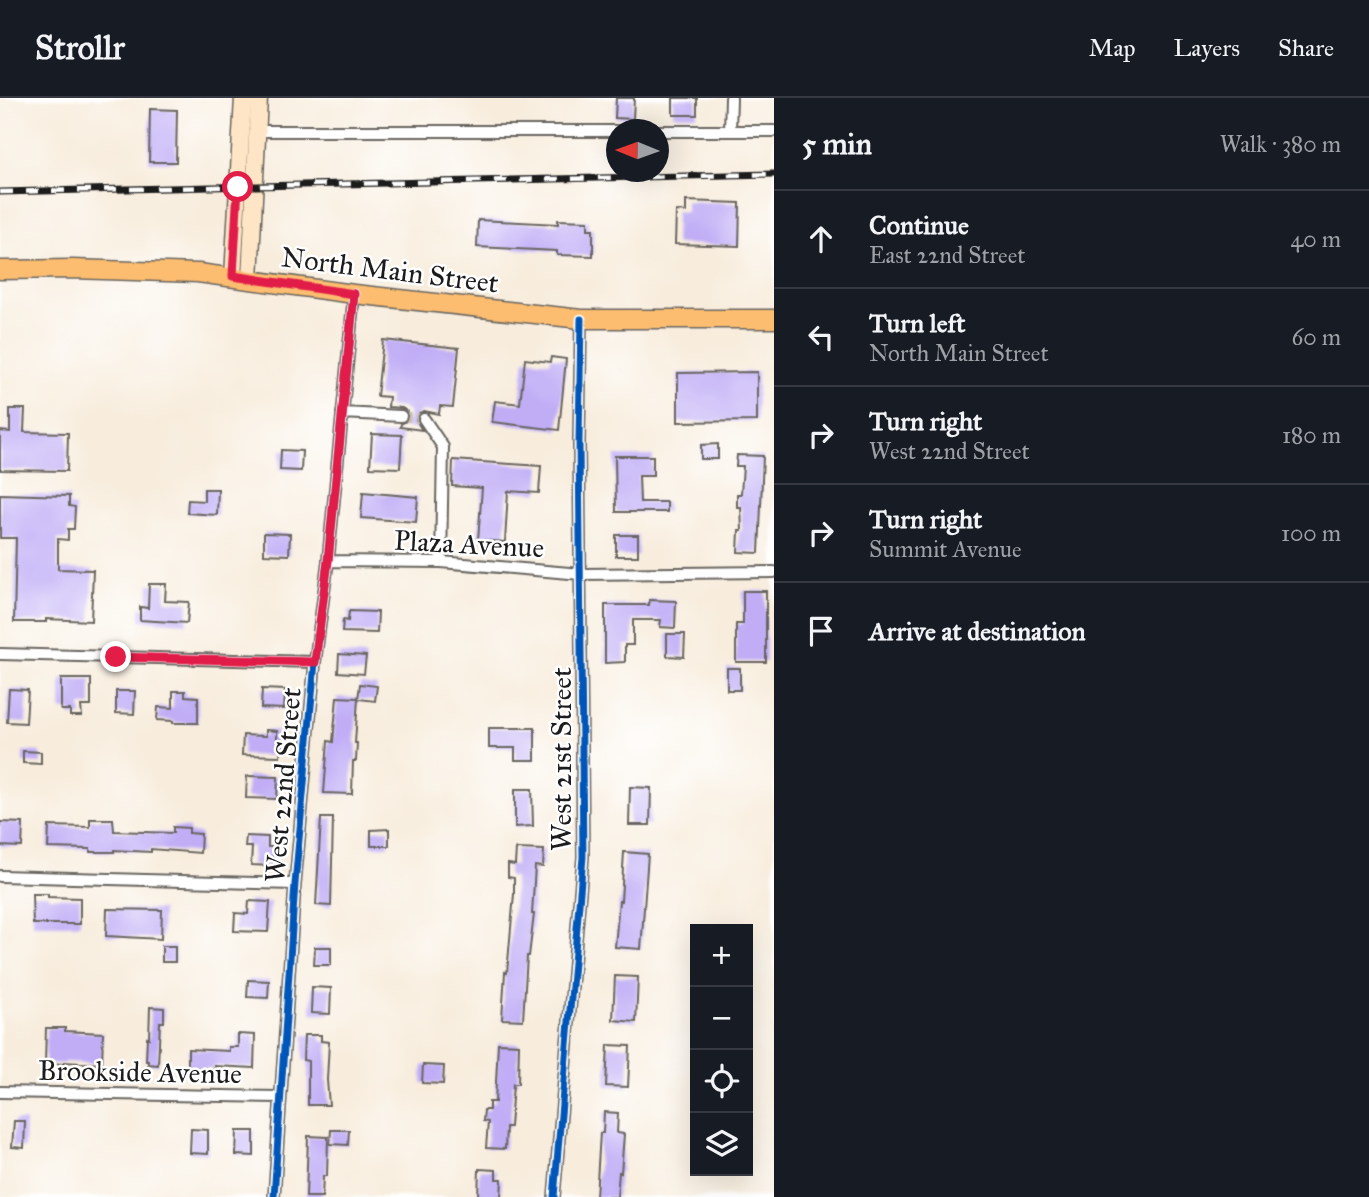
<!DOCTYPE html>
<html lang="en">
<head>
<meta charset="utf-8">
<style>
  :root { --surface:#171b24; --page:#242831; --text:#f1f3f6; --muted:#9ea1a6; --line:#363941 }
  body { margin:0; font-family:"IM FELL Great Primer",serif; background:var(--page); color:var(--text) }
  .controls { position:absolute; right:21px; bottom:21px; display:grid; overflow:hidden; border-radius:0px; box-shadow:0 7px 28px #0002 }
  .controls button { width:63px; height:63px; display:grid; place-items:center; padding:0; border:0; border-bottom:2px solid var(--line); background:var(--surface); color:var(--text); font:35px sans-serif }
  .compass { position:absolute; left:606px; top:21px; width:63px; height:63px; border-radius:50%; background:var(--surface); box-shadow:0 7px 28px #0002; rotate:271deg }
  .stop { position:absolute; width:21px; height:21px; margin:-16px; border:5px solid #e11d48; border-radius:50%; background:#fff }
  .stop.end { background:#e11d48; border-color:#fff; box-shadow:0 2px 7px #0008 }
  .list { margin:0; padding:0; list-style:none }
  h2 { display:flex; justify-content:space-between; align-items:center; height:91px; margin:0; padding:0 28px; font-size:30px }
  h2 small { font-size:23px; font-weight:400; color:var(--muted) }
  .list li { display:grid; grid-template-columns:46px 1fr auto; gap:21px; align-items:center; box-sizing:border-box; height:98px; padding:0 28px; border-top:2px solid var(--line) }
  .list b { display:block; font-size:26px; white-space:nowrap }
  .list p { margin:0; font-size:23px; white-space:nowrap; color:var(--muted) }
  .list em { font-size:23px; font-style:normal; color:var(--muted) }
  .icon { flex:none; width:38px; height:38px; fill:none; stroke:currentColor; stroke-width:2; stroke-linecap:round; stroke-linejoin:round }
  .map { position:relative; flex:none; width:774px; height:1099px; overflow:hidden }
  header { display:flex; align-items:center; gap:42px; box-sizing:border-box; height:98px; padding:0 35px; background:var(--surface); border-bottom:2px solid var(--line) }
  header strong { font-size:33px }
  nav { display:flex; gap:38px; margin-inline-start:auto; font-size:24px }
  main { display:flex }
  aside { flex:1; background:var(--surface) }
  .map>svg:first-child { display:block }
  .building { fill:#c0adf6 }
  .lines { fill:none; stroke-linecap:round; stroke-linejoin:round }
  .minor-tunnel { stroke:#ccc3b6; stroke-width:10; stroke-dasharray:10 5; stroke-linecap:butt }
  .minor-casing { stroke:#696560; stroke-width:14 }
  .secondary-casing { stroke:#696560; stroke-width:19 }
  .primary-casing { stroke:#696560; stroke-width:21 }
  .minor { stroke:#fff; stroke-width:10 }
  .secondary { stroke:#fee5c5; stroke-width:16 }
  .primary { stroke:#fcbd6f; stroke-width:18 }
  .rail-casing { stroke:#1c1c1c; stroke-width:7 }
  .rail { stroke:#fff; stroke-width:4.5; stroke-dasharray:13; stroke-linecap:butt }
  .cycleway-casing { stroke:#fff; stroke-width:11 }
  .cycleway { stroke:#0057b8; stroke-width:7 }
  .route { stroke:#e11d48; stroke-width:9 }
  .labels { text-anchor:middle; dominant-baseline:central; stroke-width:5; stroke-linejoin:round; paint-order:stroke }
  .street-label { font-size:28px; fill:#1c1c1c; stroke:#fff }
</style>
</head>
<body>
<header>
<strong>Strollr</strong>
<nav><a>Map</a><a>Layers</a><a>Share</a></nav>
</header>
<main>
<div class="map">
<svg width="774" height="1099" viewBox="0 0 774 1099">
  <rect width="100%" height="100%" fill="#fff"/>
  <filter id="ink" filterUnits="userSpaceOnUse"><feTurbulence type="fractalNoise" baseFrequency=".0143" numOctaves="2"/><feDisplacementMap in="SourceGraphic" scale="14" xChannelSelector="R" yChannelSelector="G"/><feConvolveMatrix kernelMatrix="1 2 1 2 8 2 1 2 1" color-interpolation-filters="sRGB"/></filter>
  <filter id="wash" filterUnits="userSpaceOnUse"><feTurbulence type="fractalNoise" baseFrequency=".00686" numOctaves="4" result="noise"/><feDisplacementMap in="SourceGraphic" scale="28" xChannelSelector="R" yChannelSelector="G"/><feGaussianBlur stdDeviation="1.57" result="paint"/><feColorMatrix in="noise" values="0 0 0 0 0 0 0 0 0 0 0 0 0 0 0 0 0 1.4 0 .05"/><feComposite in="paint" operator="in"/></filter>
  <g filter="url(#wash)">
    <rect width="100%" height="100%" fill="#f8eddd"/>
    <g id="blocks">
      <path class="building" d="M 616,0 L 634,0 L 633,21 L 615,20 Z
        M 673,0 L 697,0 L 697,17 L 673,17 Z
        M 150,11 L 177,12 L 176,64 L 149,64 Z
        M 686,103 L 740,105 L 739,148 L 675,146 L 676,113 L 686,114 Z
        M 478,122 L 558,126 L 558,122 L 588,123 L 588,131 L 593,131 L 593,158 L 557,157 L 557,153 L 477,149 Z
        M 383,242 L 459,250 L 453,309 L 440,308 L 439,316 L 424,313 L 419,315 L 416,322 L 422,332 L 400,329 L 401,326 L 408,322 L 408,314 L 402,310 L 388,309 L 389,299 L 377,298 Z
        M 551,259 L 566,261 L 559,332 L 492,324 L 495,303 L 520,306 L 525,261 L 550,264 Z
        M 757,274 L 757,323 L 678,324 L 678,275 Z
        M 10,311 L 25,311 L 24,334 L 68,335 L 67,373 L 0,372 L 0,333 L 10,334 Z
        M 372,336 L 402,337 L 400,370 L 370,369 Z
        M 718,346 L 718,361 L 701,361 L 701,347 Z
        M 281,352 L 302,353 L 301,373 L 280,372 Z
        M 737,357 L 763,358 L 759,455 L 738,454 L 739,433 L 742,433 L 741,409 L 737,409 L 737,396 L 741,396 L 743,368 L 736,368 Z
        M 615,358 L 653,358 L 653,378 L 639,378 L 640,404 L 667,404 L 667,414 L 616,414 Z
        M 453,362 L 541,368 L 539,395 L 508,393 L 505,444 L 478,442 L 482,390 L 452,388 Z
        M 204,391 L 218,391 L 217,417 L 187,415 L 188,402 L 204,403 Z
        M 363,394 L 418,399 L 416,424 L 361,420 Z
        M 0,396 L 69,398 L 69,408 L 75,409 L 74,431 L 68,431 L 68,442 L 58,441 L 58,471 L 93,472 L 91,523 L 46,521 L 46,524 L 14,524 L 16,440 L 0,440 Z
        M 264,435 L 290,436 L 289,457 L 264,456 Z
        M 616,437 L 638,437 L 638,458 L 616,458 Z
        M 149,486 L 166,486 L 165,503 L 189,504 L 187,525 L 140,522 L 140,509 L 148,510 Z
        M 743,493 L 766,493 L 766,564 L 736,564 L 736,526 L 743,526 Z
        M 649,502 L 676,503 L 675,530 L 660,529 L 661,522 L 633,522 L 633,547 L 625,547 L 625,564 L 605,565 L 605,507 L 649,507 Z
        M 349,513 L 378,514 L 377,535 L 342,534 L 343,522 L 348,523 Z
        M 667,536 L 685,536 L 684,559 L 667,558 Z
        M 339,556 L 366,558 L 364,576 L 338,574 Z
        M 727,570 L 740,570 L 740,592 L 727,592 Z
        M 61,581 L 91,581 L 91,608 L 81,608 L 82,618 L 70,618 L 70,612 L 61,612 Z
        M 360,586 L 377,588 L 375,603 L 358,601 Z
        M 9,591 L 28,592 L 26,625 L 7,624 Z
        M 262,591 L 285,592 L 284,611 L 261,610 Z
        M 116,593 L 135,593 L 134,616 L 116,615 Z
        M 173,593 L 185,593 L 185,598 L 198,599 L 198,625 L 173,625 L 173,623 L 157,622 L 158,609 L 173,610 Z
        M 337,599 L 358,600 L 355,645 L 357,645 L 356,663 L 353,663 L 352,696 L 324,695 L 328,643 L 333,644 Z
        M 489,630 L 535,630 L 535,662 L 515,662 L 515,650 L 489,650 Z
        M 266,632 L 277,633 L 277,648 L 281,648 L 280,658 L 242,657 L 243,637 L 266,638 Z
        M 23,653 L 41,654 L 41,666 L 23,665 Z
        M 247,678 L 278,679 L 277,701 L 246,700 Z
        M 630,689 L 651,690 L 650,727 L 629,727 Z
        M 515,691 L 532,691 L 533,728 L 515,729 Z
        M 321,720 L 333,720 L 331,808 L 316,807 Z
        M 90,721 L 113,721 L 114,733 L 173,735 L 173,729 L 189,730 L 189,735 L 201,736 L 200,755 L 151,751 L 151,754 L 114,752 L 114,754 L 90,754 L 90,751 L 48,750 L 49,728 L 90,729 Z
        M 0,724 L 23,725 L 22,749 L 0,748 Z
        M 389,731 L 389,748 L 371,748 L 371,732 Z
        M 246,738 L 268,739 L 268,749 L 273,749 L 273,768 L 251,767 L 252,749 L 245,749 Z
        M 516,751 L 544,752 L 543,769 L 535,768 L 532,816 L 534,816 L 529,858 L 527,858 L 523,922 L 502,921 L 505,874 L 507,875 L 514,796 L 514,780 L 508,779 L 508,766 L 515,767 Z
        M 624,754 L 648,756 L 641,851 L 615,849 L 619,803 L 621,803 Z
        M 32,796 L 48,796 L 48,799 L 80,800 L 80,826 L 33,826 Z
        M 249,803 L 270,804 L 268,834 L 234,833 L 235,815 L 248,816 Z
        M 107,811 L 162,812 L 161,841 L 106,838 Z
        M 162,848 L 175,848 L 175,864 L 162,864 Z
        M 315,849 L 331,849 L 331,867 L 314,867 Z
        M 615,878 L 638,879 L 636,924 L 613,922 Z
        M 248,882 L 269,883 L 268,900 L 247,899 Z
        M 312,889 L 331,890 L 330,916 L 311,915 Z
        M 150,909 L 164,910 L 164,924 L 160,924 L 158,967 L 148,966 L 148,963 L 146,963 L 147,939 L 149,940 Z
        M 46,930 L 65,930 L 65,933 L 103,935 L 102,966 L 64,964 L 64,966 L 45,965 Z
        M 238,936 L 255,937 L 254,970 L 215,968 L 215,971 L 188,970 L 188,951 L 229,953 L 229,949 L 238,949 Z
        M 304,937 L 321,937 L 321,943 L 329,944 L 327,982 L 329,1007 L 308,1007 L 308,963 L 303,962 Z
        M 498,945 L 519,946 L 518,986 L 513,986 L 510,1029 L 506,1029 L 505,1051 L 486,1050 L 488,1024 L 483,1023 L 484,1012 L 489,1012 L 489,1004 L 495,1004 Z
        M 608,947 L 630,948 L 628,989 L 606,988 Z
        M 423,967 L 444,968 L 443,986 L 422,985 Z
        M 604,1014 L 618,1015 L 617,1035 L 624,1036 L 621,1075 L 619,1074 L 617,1099 L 596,1099 L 600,1035 L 603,1035 Z
        M 14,1023 L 25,1023 L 24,1050 L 12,1049 Z
        M 191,1031 L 208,1032 L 208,1056 L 190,1055 Z
        M 331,1032 L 349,1032 L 348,1047 L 330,1046 Z
        M 237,1033 L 254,1033 L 254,1058 L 236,1057 Z
        M 308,1038 L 328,1039 L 327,1078 L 323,1078 L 322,1099 L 306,1099 Z
        M 479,1071 L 496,1072 L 496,1081 L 502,1081 L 501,1099 L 478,1099 Z"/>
    </g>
  </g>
  <g filter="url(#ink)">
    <use href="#blocks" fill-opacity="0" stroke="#696560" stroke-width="2"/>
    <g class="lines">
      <path class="minor-tunnel" d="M 401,318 L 424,321"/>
      <defs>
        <path id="minor" d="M 257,33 L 617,33
          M 659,33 L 774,33
          M 730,33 L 731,0
          M 342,315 L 401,318
          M 424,321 L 443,349 L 441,464
          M 328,463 L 441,464 L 581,476 L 774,474
          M 0,556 L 315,564
          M 0,778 L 295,786
          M 0,994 L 280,999
          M 274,1099 L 295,786 L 315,564 L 328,463 L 354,196
          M 554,1099 L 583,759 L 579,343 L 581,221"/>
        <path id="secondary" d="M 233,179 L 243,0
          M 250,181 L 259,0"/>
        <path id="primary" d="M 0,172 L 72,171 L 198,175 L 354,196 L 581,221 L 774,221"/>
      </defs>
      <use href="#minor" class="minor-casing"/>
      <use href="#secondary" class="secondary-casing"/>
      <use href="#primary" class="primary-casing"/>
      <use href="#minor" class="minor"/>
      <use href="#secondary" class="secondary"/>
      <use href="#primary" class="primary"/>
      <defs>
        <path id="rail" d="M 0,94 L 774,76"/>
      </defs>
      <use href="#rail" class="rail-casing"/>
      <use href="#rail" class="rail"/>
      <defs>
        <path id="cycleway" d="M 274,1099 L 295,786 L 315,564 L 328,463 L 354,196
          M 554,1099 L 583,759 L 579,343 L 581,221"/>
      </defs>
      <use href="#cycleway" class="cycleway-casing"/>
      <use href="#cycleway" class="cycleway"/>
    </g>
  </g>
  <g class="lines" filter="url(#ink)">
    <path class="route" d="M 116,559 L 315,564 L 328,463 L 354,196 L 233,178 L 238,89"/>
  </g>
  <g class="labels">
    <g class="street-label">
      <text transform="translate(390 172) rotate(7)">North Main Street</text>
      <text transform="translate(469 446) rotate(3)">Plaza Avenue</text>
      <text transform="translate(561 661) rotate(-90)">West 21st Street</text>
      <text transform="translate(283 687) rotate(-85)">West 22nd Street</text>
      <text transform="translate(140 974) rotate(1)">Brookside Avenue</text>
    </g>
  </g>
</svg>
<div class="controls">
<button>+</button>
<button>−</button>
<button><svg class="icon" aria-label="locate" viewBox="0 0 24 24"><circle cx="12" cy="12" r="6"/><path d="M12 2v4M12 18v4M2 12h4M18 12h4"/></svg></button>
<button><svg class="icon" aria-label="layers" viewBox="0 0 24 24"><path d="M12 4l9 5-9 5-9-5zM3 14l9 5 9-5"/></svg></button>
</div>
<svg class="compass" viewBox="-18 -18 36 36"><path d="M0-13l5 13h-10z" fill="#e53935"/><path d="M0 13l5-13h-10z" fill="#9ea1a6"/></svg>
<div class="stop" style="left:238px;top:89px"></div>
<div class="stop end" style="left:116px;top:559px"></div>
</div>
<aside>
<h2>5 min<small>Walk · 380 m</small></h2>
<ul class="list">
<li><svg class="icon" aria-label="ahead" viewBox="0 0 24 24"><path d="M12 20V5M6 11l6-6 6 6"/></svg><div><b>Continue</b><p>East 22nd Street</p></div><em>40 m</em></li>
<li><svg class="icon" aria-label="left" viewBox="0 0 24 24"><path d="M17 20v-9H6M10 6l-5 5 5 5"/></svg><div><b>Turn left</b><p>North Main Street</p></div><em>60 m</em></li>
<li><svg class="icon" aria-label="right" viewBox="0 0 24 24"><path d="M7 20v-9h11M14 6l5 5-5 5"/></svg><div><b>Turn right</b><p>West 22nd Street</p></div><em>180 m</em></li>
<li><svg class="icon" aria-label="right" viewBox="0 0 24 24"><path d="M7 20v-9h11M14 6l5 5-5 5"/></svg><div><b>Turn right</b><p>Summit Avenue</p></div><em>100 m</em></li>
<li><svg class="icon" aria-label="arrive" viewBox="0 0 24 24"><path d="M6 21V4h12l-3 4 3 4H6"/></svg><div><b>Arrive at destination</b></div></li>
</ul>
</aside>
</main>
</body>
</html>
